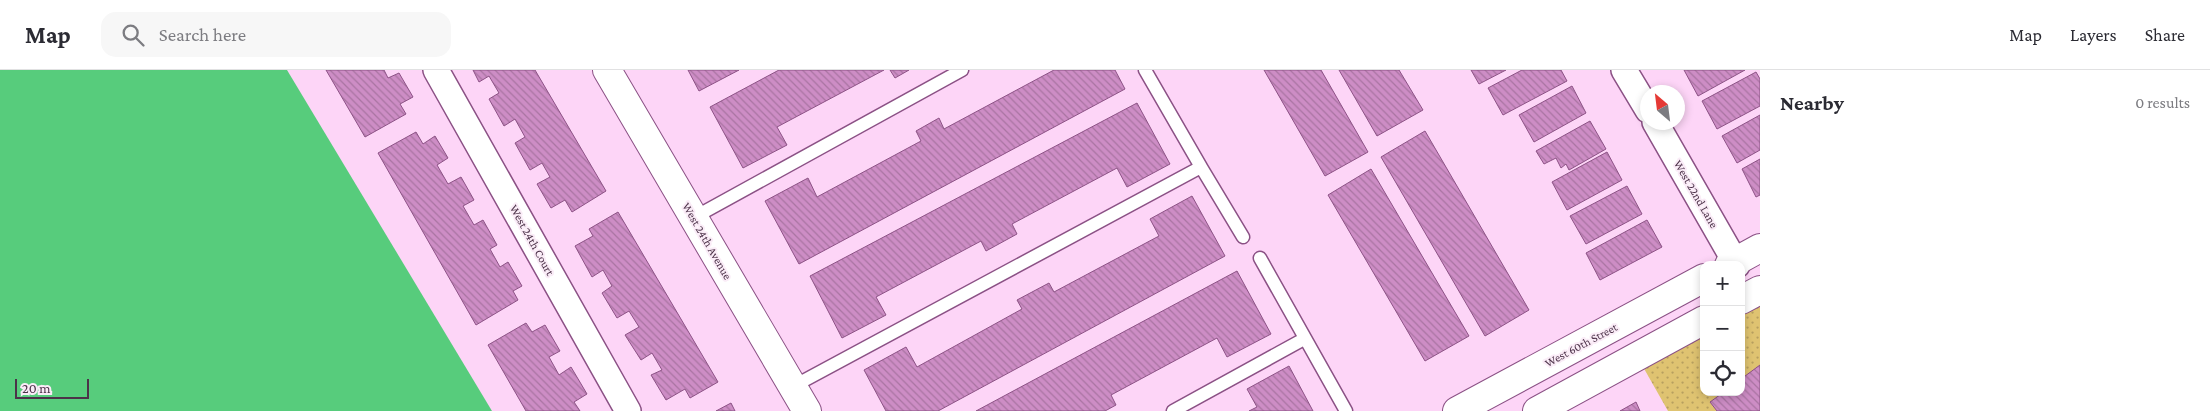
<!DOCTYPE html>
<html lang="en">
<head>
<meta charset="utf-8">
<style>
  :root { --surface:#fff; --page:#f7f7f7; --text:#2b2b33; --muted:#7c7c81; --line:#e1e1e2 }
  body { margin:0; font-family:"Crimson Pro",serif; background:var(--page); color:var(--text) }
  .controls { position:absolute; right:15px; bottom:15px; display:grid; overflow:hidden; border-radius:10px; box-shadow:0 2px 8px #0003 }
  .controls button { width:45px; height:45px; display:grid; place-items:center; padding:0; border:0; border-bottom:1px solid var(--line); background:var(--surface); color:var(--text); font:25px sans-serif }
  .compass { position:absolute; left:1640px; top:15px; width:45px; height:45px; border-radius:50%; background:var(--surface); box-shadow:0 2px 8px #0003; rotate:332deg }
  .scale { position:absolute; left:15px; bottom:12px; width:74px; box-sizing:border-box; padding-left:5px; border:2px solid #4c3249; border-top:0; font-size:14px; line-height:18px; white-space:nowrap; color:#4c3249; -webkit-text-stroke:4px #faecf7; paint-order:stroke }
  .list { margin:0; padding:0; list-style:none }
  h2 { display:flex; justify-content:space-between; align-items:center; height:65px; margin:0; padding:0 20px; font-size:21px }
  h2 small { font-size:16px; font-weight:400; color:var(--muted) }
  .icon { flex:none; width:28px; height:28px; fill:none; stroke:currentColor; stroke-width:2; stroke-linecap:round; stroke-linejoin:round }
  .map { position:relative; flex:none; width:1760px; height:341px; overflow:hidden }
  header { display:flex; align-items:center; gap:30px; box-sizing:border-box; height:70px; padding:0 25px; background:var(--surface); border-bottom:1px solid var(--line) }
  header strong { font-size:24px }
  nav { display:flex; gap:28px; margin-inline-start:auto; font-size:18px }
  .search { width:350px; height:45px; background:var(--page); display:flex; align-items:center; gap:12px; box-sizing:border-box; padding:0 18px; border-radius:15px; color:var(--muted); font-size:19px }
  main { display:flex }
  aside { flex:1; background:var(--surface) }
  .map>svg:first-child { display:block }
  .park { fill:url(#park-dots) }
  .water { fill:#57cc7c }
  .building { fill:url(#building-back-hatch); stroke:#8d5286 }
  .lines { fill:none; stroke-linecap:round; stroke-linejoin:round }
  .service-casing { stroke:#8b5185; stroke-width:15 }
  .minor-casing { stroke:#8b5185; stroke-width:28 }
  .tertiary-casing { stroke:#8b5185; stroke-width:30 }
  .service { stroke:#fff; stroke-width:12 }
  .minor { stroke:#fff; stroke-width:25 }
  .tertiary { stroke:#fff; stroke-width:28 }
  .labels { text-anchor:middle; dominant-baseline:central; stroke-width:4; stroke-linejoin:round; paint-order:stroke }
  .street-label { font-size:12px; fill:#4c3249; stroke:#faecf7 }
</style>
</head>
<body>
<header>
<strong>Map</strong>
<div class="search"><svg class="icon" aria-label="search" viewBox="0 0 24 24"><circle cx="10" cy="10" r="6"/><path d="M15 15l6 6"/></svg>Search here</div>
<nav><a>Map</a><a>Layers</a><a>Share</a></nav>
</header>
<main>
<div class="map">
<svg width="1760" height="341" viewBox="0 0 1760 341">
  <defs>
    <pattern id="park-dots" width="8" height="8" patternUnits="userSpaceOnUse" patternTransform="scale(1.25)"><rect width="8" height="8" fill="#dfc371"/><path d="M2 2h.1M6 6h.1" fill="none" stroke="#b79f5f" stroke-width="1.8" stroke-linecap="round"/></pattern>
    <pattern id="building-back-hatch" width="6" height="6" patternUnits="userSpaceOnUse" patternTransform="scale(1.25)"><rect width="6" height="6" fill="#cd8dc5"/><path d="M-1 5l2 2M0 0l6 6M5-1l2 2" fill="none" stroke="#a974a2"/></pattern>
  </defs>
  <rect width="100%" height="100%" fill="#fdd5f7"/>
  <path class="park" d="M 1760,221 L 1760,341 L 1668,341 L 1638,288 L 1704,252 L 1704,322 L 1741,322 L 1741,231 Z"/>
  <path class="water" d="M 0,0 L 287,0 L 492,341 L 0,341 Z"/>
  <path class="building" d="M 326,0 L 384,0 L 388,8 L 399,3 L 413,27 L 400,34 L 406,44 L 365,67 Z
    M 473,0 L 535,0 L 606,121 L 572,142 L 565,130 L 551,138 L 537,114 L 550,107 L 542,93 L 530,100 L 515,73 L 525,67 L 515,49 L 504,56 L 489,29 L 499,23 L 489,6 L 479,12 Z
    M 688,0 L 739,0 L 699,21 Z
    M 779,0 L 884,0 L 777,57 L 787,75 L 743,98 L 710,37 Z
    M 890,0 L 909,0 L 895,8 Z
    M 1054,0 L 1115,0 L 1125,19 L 799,194 L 765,131 L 808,108 L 817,127 L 921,71 L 916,61 L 939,48 L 944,59 Z
    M 1264,0 L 1321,0 L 1368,82 L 1325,106 Z
    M 1339,0 L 1399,0 L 1423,40 L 1377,66 Z
    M 1471,0 L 1506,0 L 1479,14 Z
    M 1522,0 L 1561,0 L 1567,11 L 1503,45 L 1488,18 Z
    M 1684,0 L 1745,0 L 1698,26 Z
    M 1756,2 L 1760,9 L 1760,36 L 1717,59 L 1702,31 Z
    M 1572,16 L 1586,43 L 1534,72 L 1519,45 Z
    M 1137,33 L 1170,94 L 1127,117 L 1117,98 L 1012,154 L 1017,164 L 986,181 L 981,171 L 876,227 L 886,245 L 842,268 L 810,206 Z
    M 1760,45 L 1760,80 L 1737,93 L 1722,66 Z
    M 1590,51 L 1606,79 L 1569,100 L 1566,94 L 1561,98 L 1556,88 L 1544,94 L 1536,81 Z
    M 1425,61 L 1529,240 L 1485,266 L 1381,87 Z
    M 416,62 L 423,74 L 435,66 L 448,88 L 437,95 L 448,114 L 461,107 L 474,130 L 463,136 L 474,155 L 483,150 L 497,175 L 490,179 L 500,197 L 508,192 L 522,216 L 513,221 L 518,230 L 476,255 L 378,83 Z
    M 1607,82 L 1622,110 L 1567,140 L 1552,112 Z
    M 1760,89 L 1760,125 L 1756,127 L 1742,99 Z
    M 1371,99 L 1469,266 L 1425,291 L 1328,125 Z
    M 1627,116 L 1642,144 L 1586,174 L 1570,146 Z
    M 1192,126 L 1225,186 L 938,341 L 886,341 L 864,300 L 906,277 L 917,297 L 1022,239 L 1017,230 L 1049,213 L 1054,222 L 1159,166 L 1150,149 Z
    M 618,142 L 718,312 L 690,328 L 685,319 L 666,330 L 651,305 L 662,300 L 652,283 L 641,290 L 625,265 L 639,257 L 629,241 L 617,248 L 602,223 L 612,216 L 603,200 L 592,207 L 575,176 L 593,166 L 589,159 Z
    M 1647,150 L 1662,177 L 1600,210 L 1586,183 Z
    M 1237,201 L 1271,264 L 1227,287 L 1217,268 L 1111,325 L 1116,335 L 1105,341 L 976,341 Z
    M 526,253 L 532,262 L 545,255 L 560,281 L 549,287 L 559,305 L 571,297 L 587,324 L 574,332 L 580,341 L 526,341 L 488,275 Z
    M 1760,295 L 1760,341 L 1717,341 L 1710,332 L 1724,322 L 1741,322 L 1741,309 Z
    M 1289,296 L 1313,341 L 1249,341 L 1257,337 L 1247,319 Z
    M 1636,332 L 1640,341 L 1620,341 Z
    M 731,333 L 735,341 L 716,341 Z"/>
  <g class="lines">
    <defs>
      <path id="service" d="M 1201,97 L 1243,167
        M 693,148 L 962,0
        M 1260,188 L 1346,341
        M 792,317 L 1201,97 L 1145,0
        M 1173,341 L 1304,269"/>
      <path id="minor" d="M 436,0 L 628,341
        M 1624,0 L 1648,40
        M 1655,52 L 1737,195"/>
      <path id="tertiary" d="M 607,0 L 807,341
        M 1729,195 L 1760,178
        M 1741,230 L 1760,220
        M 1457,341 L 1704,208
        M 1537,341 L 1704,250"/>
    </defs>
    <use href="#service" class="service-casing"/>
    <use href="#minor" class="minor-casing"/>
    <use href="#tertiary" class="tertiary-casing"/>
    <use href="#service" class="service"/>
    <use href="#minor" class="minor"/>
    <use href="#tertiary" class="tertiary"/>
  </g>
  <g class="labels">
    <g class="street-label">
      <text transform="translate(1696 124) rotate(60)">West 22nd Lane</text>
      <text transform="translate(532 170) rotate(61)">West 24th Court</text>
      <text transform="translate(707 171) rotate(60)">West 24th Avenue</text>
      <text transform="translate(1581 275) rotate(-28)">West 60th Street</text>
    </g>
  </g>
</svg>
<div class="controls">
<button>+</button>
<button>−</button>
<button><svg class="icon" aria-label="locate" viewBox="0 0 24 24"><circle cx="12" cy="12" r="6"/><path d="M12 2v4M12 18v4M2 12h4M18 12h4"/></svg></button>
</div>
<svg class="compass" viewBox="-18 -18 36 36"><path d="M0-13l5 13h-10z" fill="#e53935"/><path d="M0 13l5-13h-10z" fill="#7c7c81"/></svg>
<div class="scale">20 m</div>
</div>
<aside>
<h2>Nearby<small>0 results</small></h2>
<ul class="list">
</ul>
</aside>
</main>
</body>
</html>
